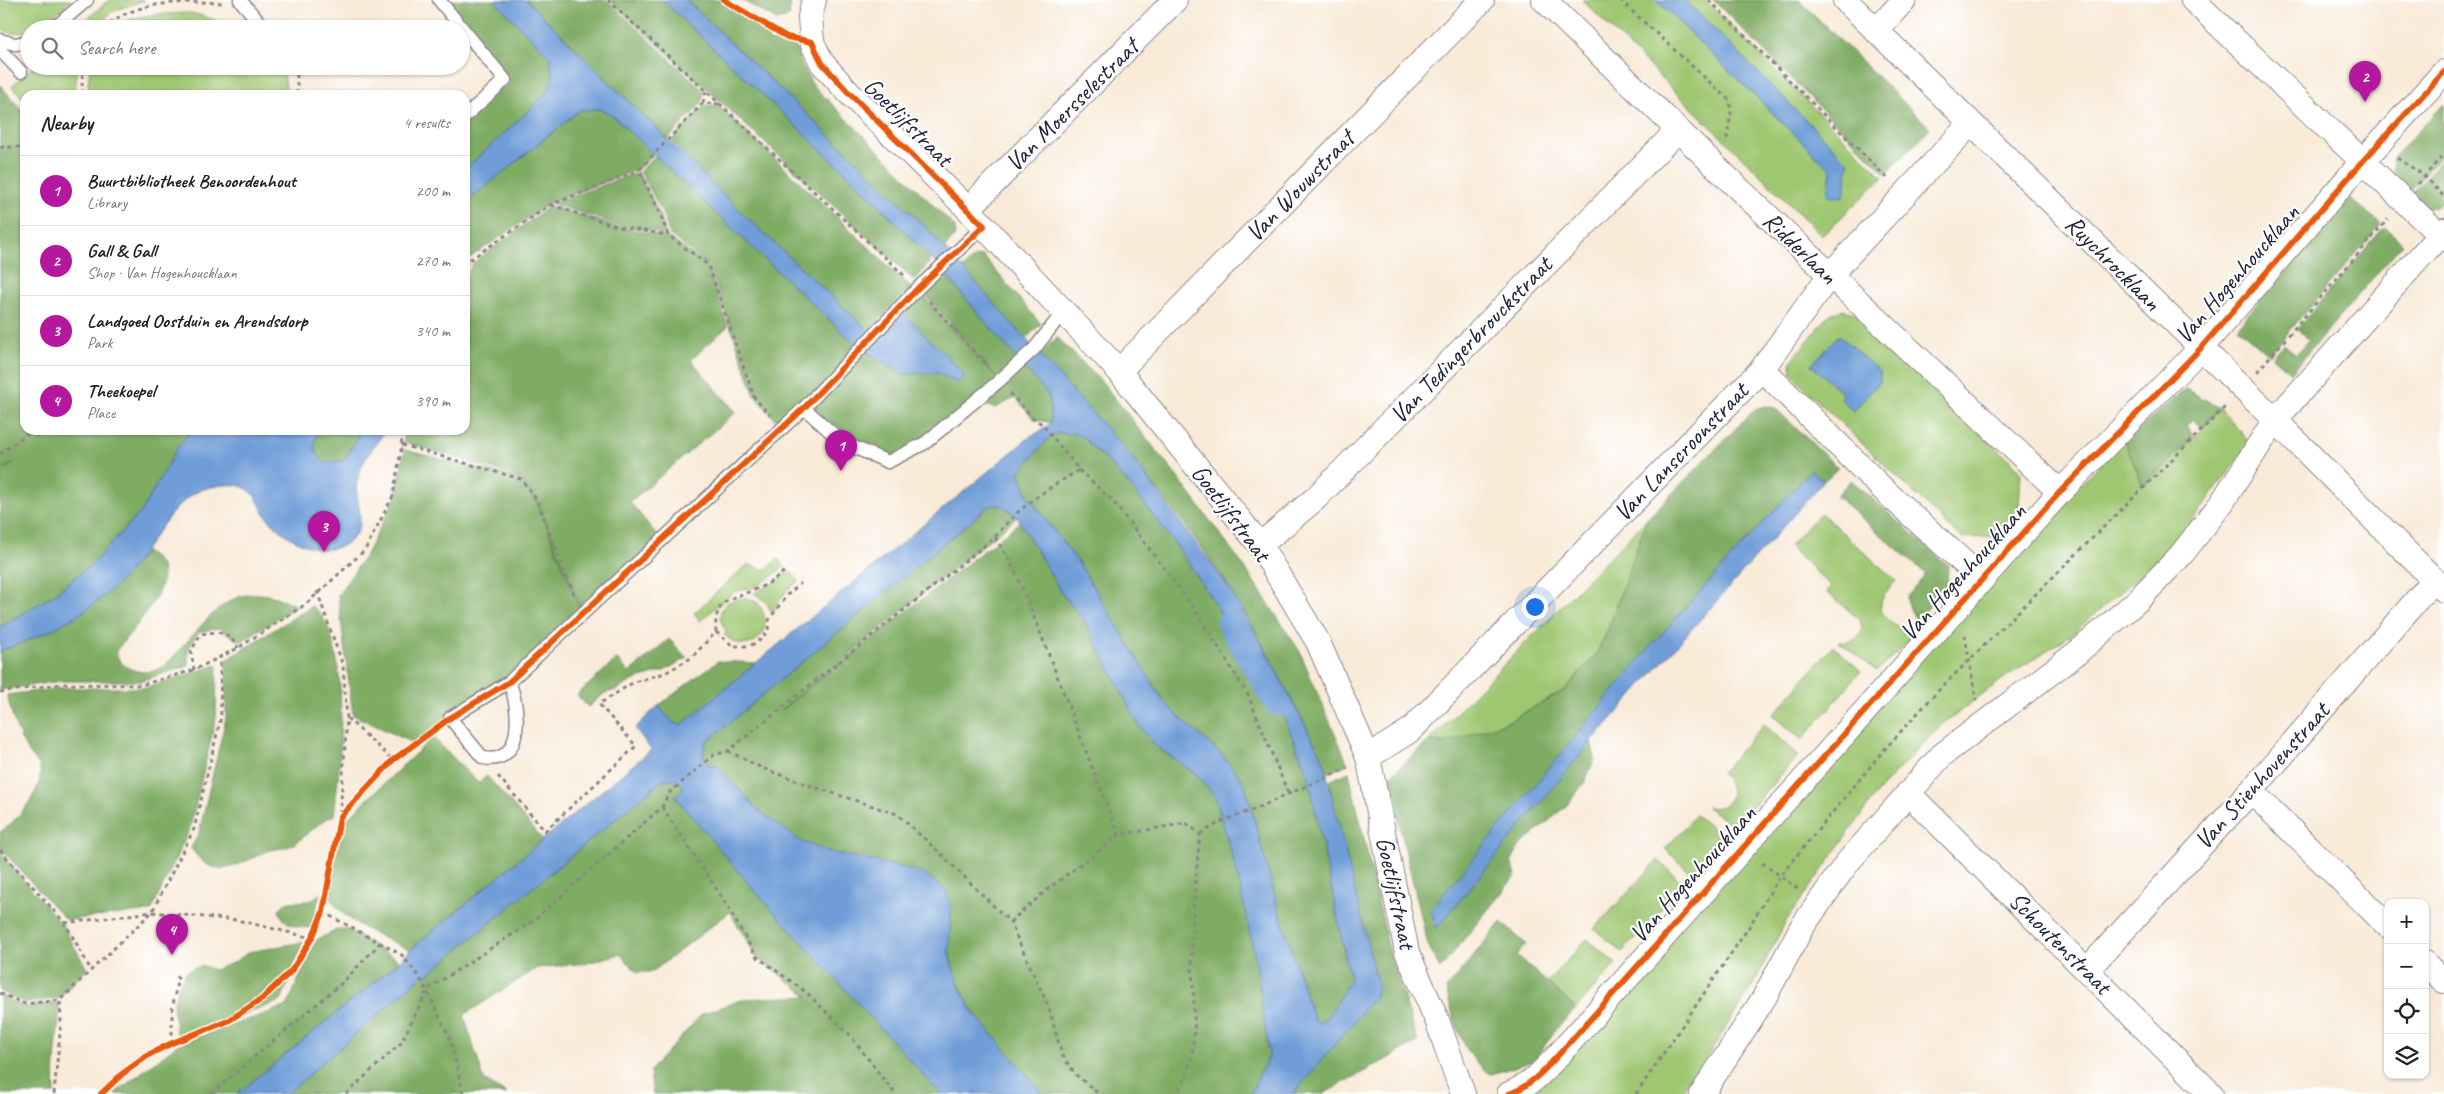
<!DOCTYPE html>
<html lang="en">
<head>
<meta charset="utf-8">
<style>
  :root { --surface:#fff; --page:#f2f2f2; --text:#222; --muted:#767676; --line:#e0e0e0; --accent:#b5179e }
  body { margin:0; font-family:Caveat,sans-serif; background:var(--page); color:var(--text) }
  .controls { position:absolute; right:15px; bottom:15px; display:grid; overflow:hidden; border-radius:10px; box-shadow:0 1px 4px #0004 }
  .controls button { width:45px; height:45px; display:grid; place-items:center; padding:0; border:0; border-bottom:1px solid var(--line); background:var(--surface); color:var(--text); font:25px sans-serif }
  .you { position:absolute; left:1534px; top:606px; width:18px; height:18px; margin:-12px; border:4px solid #fff; border-radius:50%; background:#1a73e8; box-shadow:0 0 0 8px #1a73e833 }
  .badge { display:grid; place-items:center; width:32px; height:32px; border-radius:50%; background:var(--accent); color:#fff; font-size:16px; font-weight:700 }
  .pin { position:absolute; translate:-50% -41px; filter:drop-shadow(0 1px 2px #0008) }
  .pin::after { content:''; position:absolute; top:26px; width:18px; height:15px; background:inherit; clip-path:polygon(0 0,100% 0,50% 100%) }
  .list { margin:0; padding:0; list-style:none }
  h2 { display:flex; justify-content:space-between; align-items:center; height:65px; margin:0; padding:0 20px; font-size:21px }
  h2 small { font-size:16px; font-weight:400; color:var(--muted) }
  .list li { display:grid; grid-template-columns:32px 1fr auto; gap:15px; align-items:center; box-sizing:border-box; height:70px; padding:0 20px; border-top:1px solid var(--line) }
  .list b { display:block; font-size:19px; white-space:nowrap }
  .list p { margin:0; font-size:16px; white-space:nowrap; color:var(--muted) }
  .list em { font-size:16px; font-style:normal; color:var(--muted) }
  .icon { flex:none; width:28px; height:28px; fill:none; stroke:currentColor; stroke-width:2; stroke-linecap:round; stroke-linejoin:round }
  .map { position:relative; flex:none; width:2444px; height:1094px; overflow:hidden }
  .search { position:absolute; background:var(--surface); box-shadow:0 1px 4px #0004; left:20px; top:20px; width:450px; height:55px; display:flex; align-items:center; gap:12px; box-sizing:border-box; padding:0 18px; border-radius:28px; color:var(--muted); font-size:19px }
  .panel { position:absolute; background:var(--surface); box-shadow:0 1px 4px #0004; left:20px; top:90px; width:450px; height:345px; border-radius:15px }
  .map>svg:first-child { display:block }
  .green { fill:#9fc772; stroke:#607456; fill-rule:evenodd }
  .forest { fill:#7fac64; stroke:#506750 }
  .water { fill:#6f9dd8; stroke:#48608a; fill-rule:evenodd }
  .lines { fill:none; stroke-linecap:round; stroke-linejoin:round }
  .canal { stroke:#6f9dd8; stroke-width:25 }
  .service-casing { stroke:#8d8689; stroke-width:15 }
  .minor-casing { stroke:#8d8689; stroke-width:26 }
  .path { stroke:#8d8689; stroke-width:3; stroke-dasharray:4 4; stroke-linecap:butt }
  .service { stroke:#fff; stroke-width:12 }
  .minor { stroke:#fff; stroke-width:24 }
  .cycleway-casing { stroke:#fff; stroke-width:9 }
  .cycleway { stroke:#e8590c; stroke-width:6 }
  .labels { text-anchor:middle; dominant-baseline:central; stroke-width:4.5; stroke-linejoin:round; paint-order:stroke }
  .street-label { font-size:25px; fill:#22223b; stroke:#fff }
</style>
</head>
<body>
<div class="map">
<svg width="2444" height="1094" viewBox="0 0 2444 1094">
  <rect width="100%" height="100%" fill="#fff"/>
  <filter id="ink" filterUnits="userSpaceOnUse"><feTurbulence type="fractalNoise" baseFrequency=".02" numOctaves="2"/><feDisplacementMap in="SourceGraphic" scale="10" xChannelSelector="R" yChannelSelector="G"/><feConvolveMatrix kernelMatrix="1 2 1 2 8 2 1 2 1" color-interpolation-filters="sRGB"/></filter>
  <filter id="wash" filterUnits="userSpaceOnUse"><feTurbulence type="fractalNoise" baseFrequency=".0096" numOctaves="4" result="noise"/><feDisplacementMap in="SourceGraphic" scale="20" xChannelSelector="R" yChannelSelector="G"/><feGaussianBlur stdDeviation="1.12" result="paint"/><feColorMatrix in="noise" values="0 0 0 0 0 0 0 0 0 0 0 0 0 0 0 0 0 1.4 0 .05"/><feComposite in="paint" operator="in"/></filter>
  <g filter="url(#wash)">
    <rect width="100%" height="100%" fill="#f8ead7"/>
    <path class="green" d="M 0,0 L 71,0 L 44,25 L 29,29 L 29,32 L 11,33 L 0,29 Z
      M 109,0 L 145,0 L 111,12 L 97,29 L 76,29 Z
      M 1582,0 L 1656,0 L 1831,170 L 1849,163 L 1685,0 L 1705,0 L 1883,177 L 1822,236 Z
      M 190,13 L 203,16 L 239,29 L 114,29 C 133,12 166,14 190,13 Z
      M 34,66 L 78,66 L 75,89 L 77,95 L 25,95 L 25,101 L 12,86 Z
      M 90,66 L 283,66 L 287,95 L 94,95 L 88,85 Z
      M 1843,310 L 1855,313 L 2021,471 L 2019,508 L 1992,537 L 1961,538 L 1798,382 L 1792,374 L 1791,361 L 1830,314 ZM 1880,372 L 1880,381 L 1854,411 L 1842,393 Z
      M 2220,408 L 2250,443 L 2174,546 L 2071,635 L 2007,676 L 1941,725 L 1879,790 L 1786,921 L 1753,985 L 1709,1054 L 1680,1094 L 1533,1094 L 2029,537 L 2124,440 L 2143,486 L 2196,436 Z
      M 1821,513 L 1896,581 C 1866,610 1885,620 1913,637 L 1877,671 L 1839,642 C 1850,643 1859,641 1862,629 L 1860,620 L 1827,592 L 1831,586 L 1789,546 Z
      M 1647,519 L 1608,630 L 1597,653 L 1565,690 L 1507,722 L 1443,744 L 1429,741 Z
      M 778,559 L 785,566 L 758,586 L 734,592 L 700,621 L 694,613 L 748,564 L 764,570 Z
      M 789,570 L 799,581 L 786,591 L 772,613 L 766,602 L 754,593 L 778,581 Z
      M 746,598 L 758,603 C 779,633 747,660 724,634 L 727,632 C 712,613 724,598 746,598 Z
      M 1833,646 L 1861,671 L 1802,740 L 1773,715 Z
      M 1764,724 L 1798,756 L 1734,827 L 1707,807 C 1733,812 1738,789 1721,773 Z
      M 1696,815 L 1725,838 L 1693,875 L 1665,849 Z
      M 1658,860 L 1684,884 L 1622,952 L 1594,929 Z
      M 1587,939 L 1616,964 L 1576,1009 L 1547,982 Z"/>
    <path class="forest" d="M 443,0 L 494,0 L 550,57 L 553,78 L 549,90 L 531,109 L 465,169 L 465,118 L 510,82 Z
      M 526,0 L 607,0 L 704,91 L 702,103 L 668,139 Z
      M 610,0 L 662,0 L 865,191 L 932,259 L 915,281 Z
      M 686,0 L 723,0 L 764,32 L 795,43 L 802,65 L 812,84 L 955,227 L 955,235 L 945,248 L 923,224 Z
      M 742,0 L 791,0 L 789,17 L 777,20 Z
      M 1713,0 L 1799,0 L 1930,128 L 1886,174 Z
      M 0,85 L 25,114 L 25,430 L 52,430 L 40,442 L 53,430 L 192,430 L 179,445 L 141,512 L 91,565 L 52,596 L 0,627 L 0,472 L 14,463 L 0,470 Z
      M 2444,104 L 2444,152 L 2408,193 L 2394,178 L 2392,159 Z
      M 705,105 L 719,106 L 911,287 L 869,331 L 743,214 L 671,141 Z
      M 600,109 L 613,116 L 654,154 L 638,169 L 550,203 L 468,259 L 465,257 L 465,203 L 580,110 Z
      M 656,156 L 857,346 L 902,374 L 938,373 L 956,383 L 963,378 L 962,373 L 904,314 L 923,295 L 999,381 L 924,442 L 887,461 L 859,450 L 804,407 L 782,427 L 755,396 L 709,265 L 670,235 L 662,212 L 640,171 Z
      M 2444,157 L 2444,198 L 2437,207 L 2423,208 L 2410,195 Z
      M 638,172 L 659,213 L 666,234 L 619,225 L 553,204 Z
      M 2349,197 L 2381,224 L 2269,355 L 2237,327 Z
      M 550,206 L 619,227 L 668,237 L 707,265 L 728,326 L 691,360 L 736,412 L 630,502 L 661,540 L 583,613 L 537,500 L 522,478 L 404,442 L 404,430 L 465,430 L 465,279 L 474,262 Z
      M 2384,227 L 2403,243 L 2291,373 L 2272,357 L 2284,344 L 2296,355 L 2309,340 L 2297,329 Z
      M 983,256 L 1041,324 L 1025,339 L 962,269 L 975,257 Z
      M 946,276 L 1049,396 L 1051,423 L 1034,419 L 1015,398 L 995,408 L 974,402 L 999,380 L 925,294 Z
      M 1057,337 L 1102,382 L 1179,479 L 1243,565 L 1299,650 L 1348,764 L 1328,773 L 1323,759 C 1291,699 1262,637 1224,580 C 1170,500 1106,426 1039,355 Z
      M 2186,389 L 2220,408 L 2202,428 L 2192,419 L 2186,426 L 2194,436 L 2143,486 L 2124,440 Z
      M 1765,406 L 1775,408 L 1838,468 L 1824,481 L 1811,470 L 1649,648 L 1436,929 L 1591,742 L 1595,758 L 1584,783 L 1567,805 L 1519,847 L 1511,862 L 1516,875 L 1440,969 L 1428,945 L 1388,778 L 1429,741 L 1443,744 L 1507,722 L 1565,690 L 1597,653 L 1608,630 L 1647,519 L 1755,409 Z
      M 320,430 L 356,430 L 358,437 L 344,460 L 326,463 C 312,453 312,444 320,430 Z
      M 1058,433 L 1077,434 L 1084,438 L 1126,481 L 1179,549 L 1253,663 L 1286,722 L 1308,774 L 1350,980 L 1330,1014 L 1320,1023 L 1314,1021 L 1277,904 L 1245,785 C 1221,747 1194,734 1165,703 L 1076,559 L 1028,496 L 1019,472 L 1047,440 Z
      M 405,450 L 521,479 L 536,500 L 582,614 L 509,682 L 417,745 L 353,715 L 338,595 L 367,553 L 395,498 Z
      M 1851,480 L 1948,565 L 1947,585 L 1917,621 L 1908,606 L 1907,597 L 1926,574 L 1836,496 Z
      M 995,504 L 1002,505 L 1017,517 L 781,710 L 1020,522 L 1061,592 L 1085,622 L 1140,727 L 1157,747 L 1197,775 L 1215,796 L 1237,873 L 1257,967 L 1269,1056 L 1250,1094 L 1043,1094 C 1007,1055 952,1000 949,945 L 903,867 C 870,860 833,857 803,843 C 771,827 738,789 714,764 L 711,767 L 703,758 L 705,743 L 989,506 Z
      M 145,551 C 149,555 157,559 160,564 C 175,586 129,633 116,651 C 119,670 143,676 159,669 C 165,667 172,658 176,654 C 195,634 215,604 242,596 C 262,590 280,598 297,606 L 240,642 L 219,628 L 199,632 L 188,650 L 188,666 L 140,681 L 60,681 L 0,690 L 0,651 C 62,628 105,606 145,551 Z
      M 312,606 C 353,635 340,769 334,815 C 317,822 306,838 290,846 C 284,849 275,848 268,851 C 236,864 216,884 191,848 L 199,833 L 226,718 L 226,660 Z
      M 669,639 L 687,658 L 664,671 L 634,680 L 616,690 L 605,693 L 588,707 L 577,695 L 617,659 L 629,673 Z
      M 718,661 L 756,663 L 681,725 L 674,723 L 658,706 Z
      M 217,665 L 216,718 L 190,828 L 151,911 L 66,920 L 0,848 L 0,832 C 16,823 48,785 39,765 C 36,760 30,755 27,750 C 16,732 12,715 7,695 L 61,688 L 145,688 Z
      M 433,737 L 478,783 L 487,776 L 543,840 L 410,950 C 385,938 337,921 329,893 L 343,826 L 351,815 Z
      M 1349,772 L 1390,954 L 1418,1042 L 1323,1094 L 1293,1094 L 1357,1018 L 1330,780 Z
      M 664,779 L 677,779 L 684,788 L 675,796 L 941,1094 L 653,1094 L 650,1071 L 702,1014 L 744,999 L 808,996 L 756,957 L 730,912 L 652,972 L 637,972 L 620,954 L 587,963 L 537,968 L 464,1015 L 484,1080 L 507,1094 L 287,1094 L 423,975 L 427,975 Z
      M 0,853 L 63,926 L 87,969 L 59,998 L 25,1003 L 0,991 Z
      M 320,893 L 312,928 C 296,927 284,926 279,910 L 286,902 L 311,901 Z
      M 1501,922 L 1526,944 L 1517,955 L 1576,1009 L 1556,1029 L 1534,1061 L 1491,1074 C 1463,1059 1453,1017 1446,989 Z
      M 339,929 L 347,929 L 400,961 L 237,1094 L 114,1094 L 178,1044 L 287,1006 L 316,940 Z
      M 303,942 L 281,1001 L 177,1038 L 173,1005 L 179,984 L 186,973 L 193,968 L 204,966 L 214,970 L 233,963 L 249,952 Z
      M 0,995 L 25,1007 L 59,1002 C 60,1033 52,1063 55,1094 L 2,1094 L 0,1091 Z"/>
    <path class="water" d="M 494,0 L 526,0 L 743,214 L 869,331 L 879,338 L 904,314 L 963,373 L 963,378 L 957,383 L 938,373 L 902,374 L 857,346 L 613,116 L 600,109 L 580,110 L 465,203 L 465,169 L 531,109 L 549,90 L 553,78 L 550,57 Z
      M 662,0 L 686,0 L 923,224 L 1130,455 L 1224,581 L 1260,641 L 1323,759 L 1378,986 L 1374,998 L 1293,1094 L 1250,1094 L 1269,1055 L 1257,967 L 1237,873 L 1215,796 L 1197,775 L 1157,747 L 1140,727 L 1085,622 L 1061,592 L 1017,517 L 1002,505 L 989,506 L 705,743 L 703,758 L 710,766 L 715,764 L 758,810 L 802,842 L 833,853 L 903,867 L 925,874 L 946,891 L 951,907 L 949,955 L 960,989 L 973,1012 L 1043,1094 L 941,1094 L 753,889 L 675,796 L 684,788 L 677,779 L 664,779 L 427,975 L 423,975 L 287,1094 L 237,1094 L 400,961 L 410,950 L 651,750 L 635,728 L 658,706 L 674,723 L 681,725 L 1031,436 L 1041,431 L 1051,423 L 1049,396 L 932,259 L 865,191 ZM 1057,433 L 1077,434 L 1084,438 L 1126,481 L 1179,549 L 1253,663 L 1286,722 L 1308,774 L 1350,979 L 1330,1014 L 1320,1023 L 1314,1021 L 1277,904 L 1245,785 C 1221,747 1194,734 1165,703 L 1076,559 L 1028,496 L 1019,472 L 1047,440 Z
      M 1656,0 L 1685,0 L 1849,163 L 1844,197 L 1828,195 L 1831,170 Z
      M 1839,335 L 1880,372 L 1880,381 L 1854,411 L 1841,399 L 1842,393 L 1811,365 Z
      M 192,430 L 320,430 C 312,444 312,453 326,463 L 344,460 L 358,437 L 356,430 L 386,430 C 376,445 359,463 357,482 C 354,502 369,523 351,540 C 326,563 284,539 266,516 C 259,506 256,491 243,487 C 232,482 210,486 199,491 C 172,503 151,545 132,568 C 98,610 50,633 0,651 L 0,627 L 52,596 L 91,565 L 141,512 L 179,445 Z
      M 1811,470 L 1824,481 L 1591,742 L 1436,929 L 1431,909 L 1649,648 Z"/>
    <g class="lines">
      <path class="canal" d="M 1229,623 L 1277,704"/>
    </g>
  </g>
  <g filter="url(#ink)">
    <g class="lines">
      <defs>
        <path id="service" d="M 240,0 L 265,29
          M 439,0 L 505,80 L 465,116
          M 53,29 L 87,0
          M 0,40 L 15,44 L 29,42
          M 0,50 L 21,72
          M 804,408 L 842,442 L 888,462 L 925,443 L 999,381 L 1035,348 L 1064,311
          M 509,682 C 520,706 525,766 483,758 L 450,718 L 509,682 L 804,408 L 918,288 L 984,226"/>
        <path id="minor" d="M 814,0 L 810,17 L 812,42 L 822,63 L 848,92 L 968,209 L 1119,371 L 1260,545 L 1318,642 L 1368,757 L 1407,952 L 1437,1020 L 1463,1094
          M 1544,0 L 1738,188 L 2060,492
          M 1845,0 L 2275,420 L 2444,590
          M 2193,0 L 2444,239
          M 1876,31 L 1904,0
          M 968,209 L 1175,0
          M 1762,369 L 1887,493 L 1982,579
          M 1119,371 L 1482,0
          M 1260,545 L 1316,498 L 1678,130
          M 1368,757 L 1411,730 L 1762,369 L 1829,276 L 1971,123
          M 2251,791 L 2388,926
          M 1908,793 L 2211,1094
          M 2425,963 L 2444,981
          M 2087,970 L 2251,791 L 2434,580
          M 1509,1094 C 1531,1086 1546,1068 1562,1051 L 2060,492 L 2200,349 L 2362,162 L 2444,72
          M 1702,1094 L 1764,998 L 1802,927 L 1847,863 L 1942,755 L 2078,652 L 2137,601 L 2181,555 L 2221,504 L 2275,420 L 2444,230"/>
      </defs>
      <use href="#service" class="service-casing"/>
      <use href="#minor" class="minor-casing"/>
      <path class="path" d="M 608,0 L 906,277
        M 1620,0 L 1730,101 L 1731,113 L 1726,144
        M 1709,0 L 1887,178
        M 104,29 C 130,0 188,1 223,3
        M 83,66 L 82,88 L 84,95
        M 297,66 L 297,95
        M 703,103 L 706,91
        M 719,104 L 703,103 L 639,170 L 660,213 L 668,235 L 708,265 L 754,397 L 770,415
        M 0,147 L 25,147
        M 2397,158 L 2425,176 L 2444,197
        M 2418,184 L 2444,154
        M 551,205 L 619,227 L 668,235
        M 465,266 L 468,261 L 550,205 L 639,170
        M 929,301 L 988,368
        M 2257,372 L 2388,219
        M 1010,393 L 1034,419 L 1042,424 L 1079,470 L 1112,500 L 1192,605 L 1248,695 L 1288,793
        M 402,445 L 521,479 L 537,500 L 575,597
        M 0,454 L 32,430
        M 995,537 C 1017,569 1029,605 1043,640 C 1069,705 1092,770 1119,835
        M 317,591 L 343,666 L 347,718 L 340,815
        M 716,632 L 733,646 L 747,646 L 757,643 L 768,631 L 769,620 L 787,595 L 801,583
        M 1965,635 L 1976,700
        M 194,670 L 191,651 L 201,634 C 220,631 228,631 238,648
        M 0,692 L 61,684 L 141,685 L 194,670 L 238,648 L 306,604 L 365,550 L 393,496 L 402,445 L 400,430
        M 347,718 L 393,760
        M 728,751 L 762,768 L 817,788 L 897,814 L 939,852 L 1010,922 L 1049,1008 L 1062,1055 L 1076,1075 L 1099,1094
        M 498,776 L 545,831 L 636,746 L 599,704 L 634,682 L 665,673 L 691,658 L 716,632 C 713,595 736,599 761,587 C 771,583 778,576 787,569
        M 662,807 L 723,899 L 756,956 L 806,992 L 850,1035 L 895,1094
        M 1200,834 L 1220,822 L 1255,809 L 1347,768
        M 0,850 L 65,923 L 91,970
        M 1762,863 L 1800,890
        M 323,912 L 402,955 L 422,981 L 451,1041 L 463,1094
        M 1010,922 L 1048,889 L 1119,835 L 1186,823 L 1200,834 C 1196,877 1191,921 1192,964 C 1193,1007 1202,1057 1176,1094
        M 65,923 L 152,912 L 237,920 L 312,938
        M 0,993 L 25,1004 L 60,1000
        M 172,1043 L 172,1011 L 178,976
        M 54,1094 L 61,1022 L 60,1000 L 152,912 L 194,829 L 221,717 L 220,658
        M 101,1094 L 122,1074 L 150,1054 L 172,1043 L 228,1021 L 262,999 L 292,970 L 312,938 L 323,912 L 340,817 L 393,760 L 435,729
        M 211,1094 L 343,982 L 380,943
        M 346,1094 L 401,1043 L 428,989 L 533,921 L 662,807 L 669,793 L 714,755 L 728,751 L 995,537 C 1019,506 1046,490 1079,470
        M 1636,1094 L 1747,930 L 1780,876 L 1884,750 L 1937,692 L 2226,406"/>
      <use href="#service" class="service"/>
      <use href="#minor" class="minor"/>
      <defs>
        <path id="cycleway" d="M 101,1094 L 122,1074 L 150,1054 L 172,1043 L 228,1021 L 262,999 L 292,970 L 312,938 L 323,912 L 340,817 L 393,760 L 450,718 L 509,682 L 804,408 L 918,288 L 984,226 L 848,92 L 822,63 L 812,42 L 787,37 L 724,0
          M 1509,1094 C 1531,1086 1546,1068 1562,1051 L 2060,492 L 2200,349 L 2362,162 L 2444,72"/>
      </defs>
      <use href="#cycleway" class="cycleway-casing"/>
      <use href="#cycleway" class="cycleway"/>
    </g>
  </g>
  <g class="labels">
    <g class="street-label">
      <text transform="translate(1072 105) rotate(-45)">Van Moersselestraat</text>
      <text transform="translate(908 122) rotate(45)">Goetlijfstraat</text>
      <text transform="translate(1300 186) rotate(-46)">Van Wouwstraat</text>
      <text transform="translate(1800 248) rotate(44)">Ridderlaan</text>
      <text transform="translate(2113 263) rotate(45)">Ruychrocklaan</text>
      <text transform="translate(2237 274) rotate(-49)">Van Hogenhoucklaan</text>
      <text transform="translate(1471 340) rotate(-46)">Van Tedingerbrouckstraat</text>
      <text transform="translate(1681 452) rotate(-46)">Van Lanscroonstraat</text>
      <text transform="translate(1231 513) rotate(53)">Goetlijfstraat</text>
      <text transform="translate(1963 572) rotate(-48)">Van Hogenhoucklaan</text>
      <text transform="translate(2262 776) rotate(-48)">Van Stienhovenstraat</text>
      <text transform="translate(1693 874) rotate(-48)">Van Hogenhoucklaan</text>
      <text transform="translate(1396 893) rotate(78)">Goetlijfstraat</text>
      <text transform="translate(2060 943) rotate(45)">Schoutenstraat</text>
    </g>
  </g>
</svg>
<div class="controls">
<button>+</button>
<button>−</button>
<button><svg class="icon" aria-label="locate" viewBox="0 0 24 24"><circle cx="12" cy="12" r="6"/><path d="M12 2v4M12 18v4M2 12h4M18 12h4"/></svg></button>
<button><svg class="icon" aria-label="layers" viewBox="0 0 24 24"><path d="M12 4l9 5-9 5-9-5zM3 14l9 5 9-5"/></svg></button>
</div>
<div class="you"></div>
<div class="pin badge" style="left:841px;top:471px">1</div>
<div class="pin badge" style="left:2365px;top:102px">2</div>
<div class="pin badge" style="left:324px;top:552px">3</div>
<div class="pin badge" style="left:172px;top:955px">4</div>
<div class="search"><svg class="icon" aria-label="search" viewBox="0 0 24 24"><circle cx="10" cy="10" r="6"/><path d="M15 15l6 6"/></svg>Search here</div>
<section class="panel">
<h2>Nearby<small>4 results</small></h2>
<ul class="list">
<li><span class="badge">1</span><div><b>Buurtbibliotheek Benoordenhout</b><p>Library</p></div><em>200 m</em></li>
<li><span class="badge">2</span><div><b>Gall &amp; Gall</b><p>Shop · Van Hogenhoucklaan</p></div><em>270 m</em></li>
<li><span class="badge">3</span><div><b>Landgoed Oostduin en Arendsdorp</b><p>Park</p></div><em>340 m</em></li>
<li><span class="badge">4</span><div><b>Theekoepel</b><p>Place</p></div><em>390 m</em></li>
</ul>
</section>
</div>
</body>
</html>
